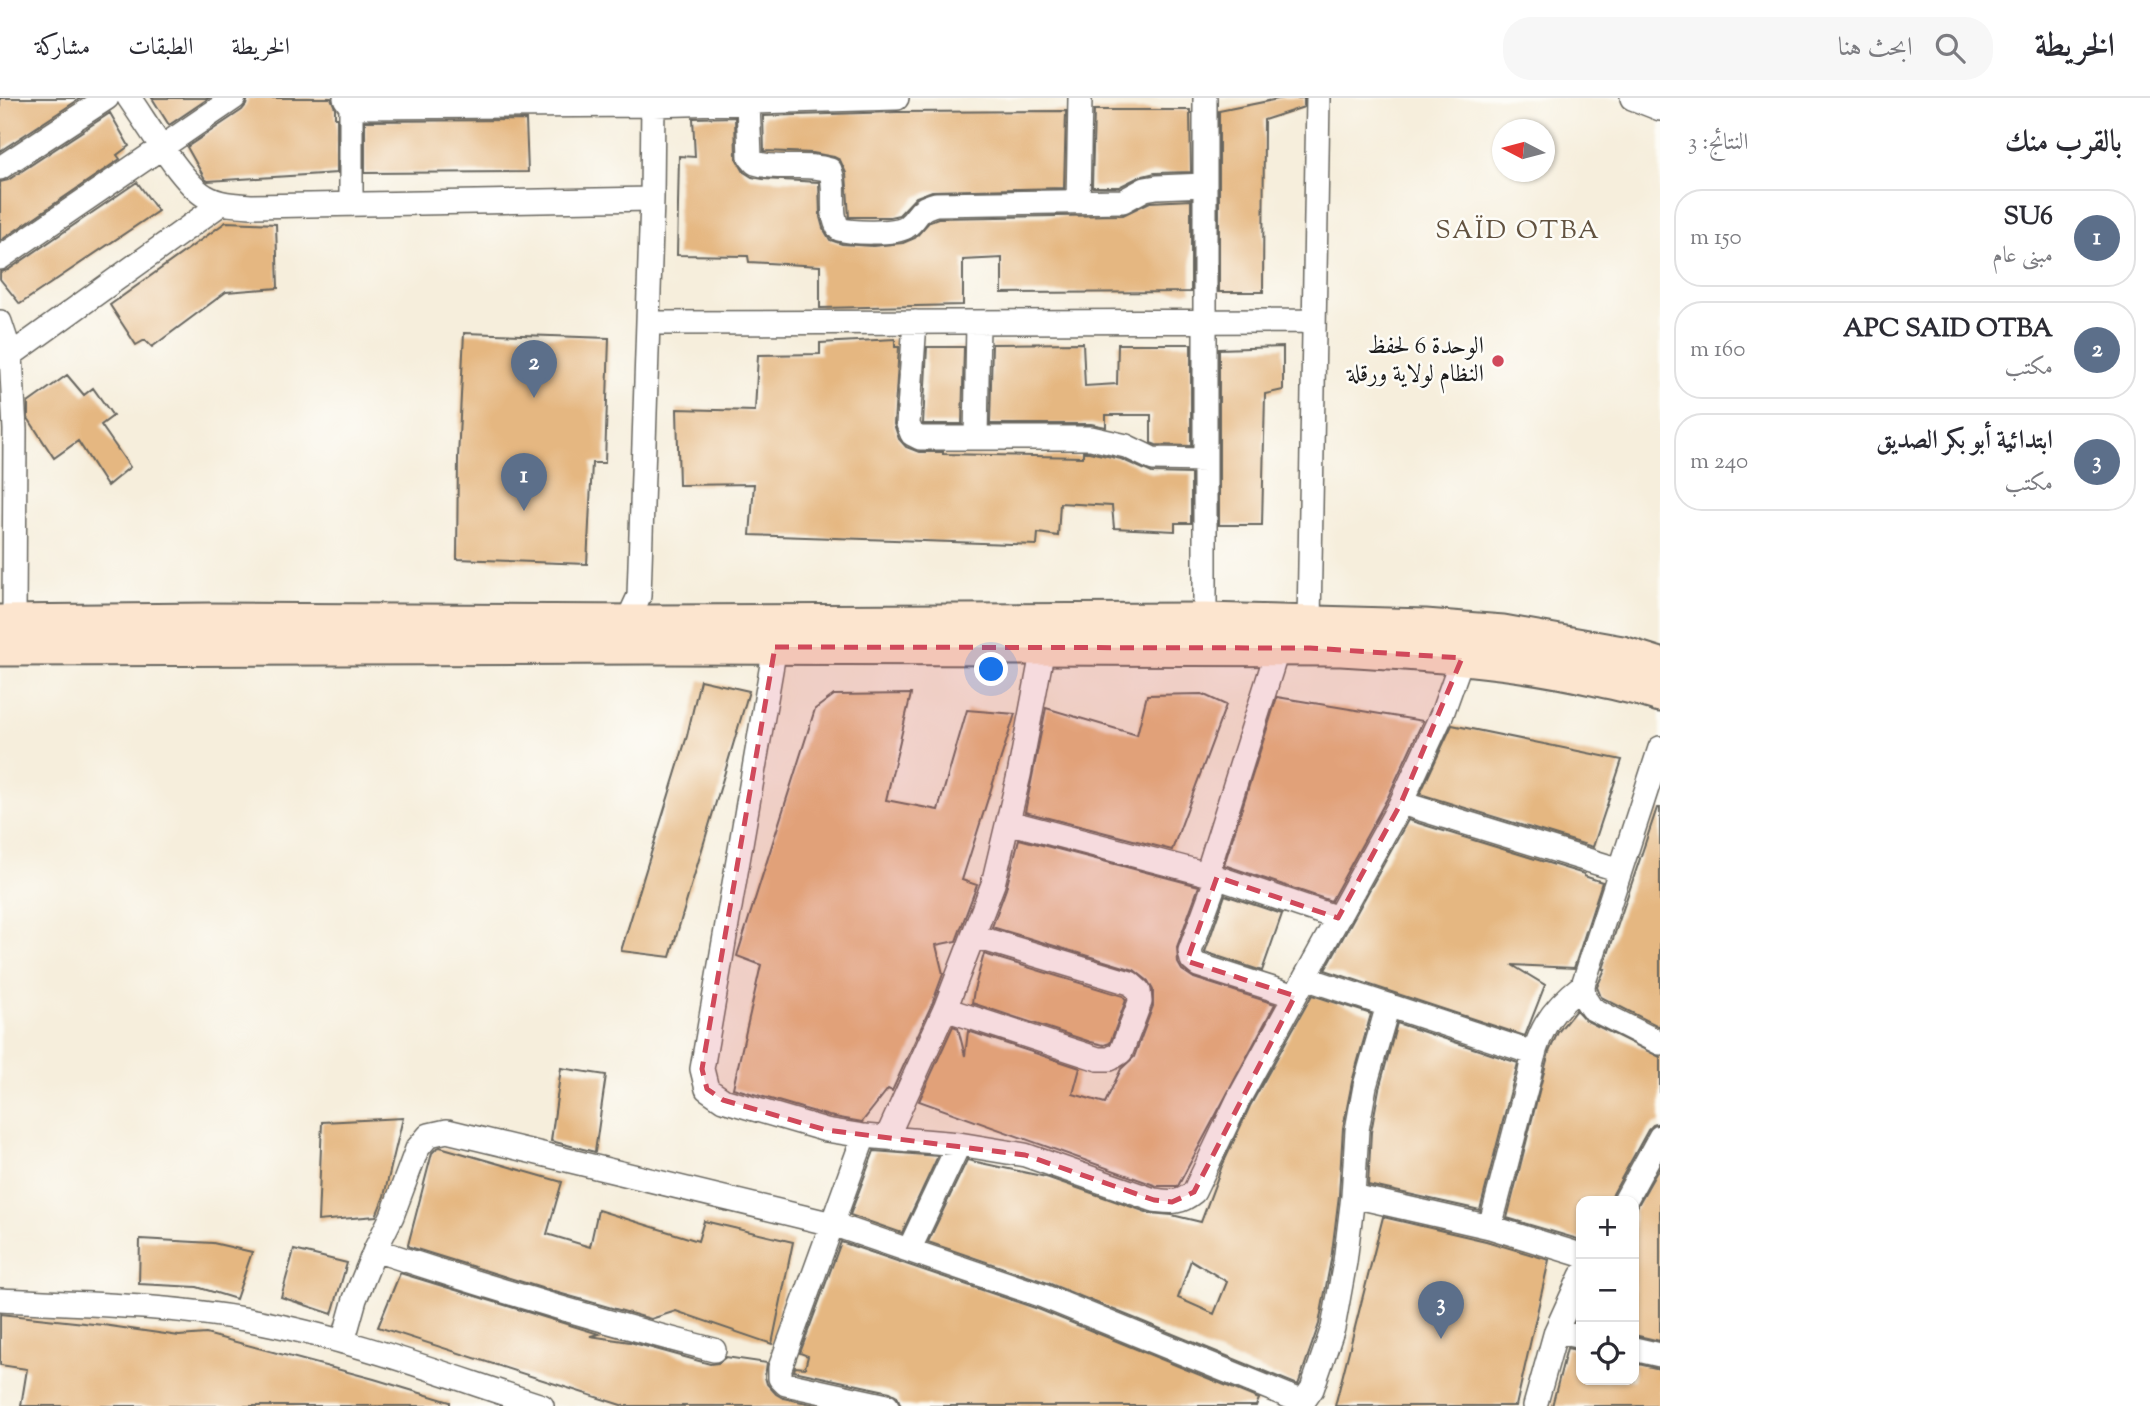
<!DOCTYPE html>
<html lang="ar">
<head>
<meta charset="utf-8">
<style>
  :root { --surface:#fff; --page:#f7f7f7; --text:#2b2b33; --muted:#7c7c81; --line:#e1e1e2; --accent:#b45309 }
  body { margin:0; font-family:"Sorts Mill Goudy",Amiri,serif; background:var(--page); color:var(--text); direction:rtl }
  .controls { position:absolute; right:21px; bottom:21px; display:grid; overflow:hidden; border-radius:14px; box-shadow:0 2px 5px #0004 }
  .controls button { width:63px; height:63px; display:grid; place-items:center; padding:0; border:0; border-bottom:2px solid var(--line); background:var(--surface); color:var(--text); font:35px sans-serif }
  .compass { position:absolute; left:1492px; top:21px; width:63px; height:63px; border-radius:50%; background:var(--surface); box-shadow:0 2px 5px #0004; rotate:276deg }
  .you { position:absolute; left:992px; top:572px; width:24px; height:24px; margin:-18px; border:5px solid #fff; border-radius:50%; background:#1a73e8; box-shadow:0 0 0 10px #1a73e833 }
  .badge { display:grid; place-items:center; width:46px; height:46px; border-radius:50%; background:var(--accent); color:#fff; font-size:23px; font-weight:700 }
  .pin { position:absolute; translate:-50% -58px; filter:drop-shadow(0 2px 4px #0008) }
  .pin::after { content:''; position:absolute; top:37px; width:24px; height:21px; background:inherit; clip-path:polygon(0 0,100% 0,50% 100%) }
  .list { margin:0; padding:0; list-style:none }
  h2 { display:flex; justify-content:space-between; align-items:center; height:91px; margin:0; padding:0 28px; font-size:30px }
  h2 small { font-size:23px; font-weight:400; color:var(--muted) }
  .list li { display:grid; grid-template-columns:46px 1fr auto; gap:21px; align-items:center; box-sizing:border-box; height:98px; margin:0 14px 14px; padding:0 14px; border:2px solid var(--line); border-radius:28px }
  .list b { display:block; font-size:26px; white-space:nowrap }
  .list p { margin:0; font-size:23px; white-space:nowrap; color:var(--muted) }
  .list em { font-size:23px; font-style:normal; color:var(--muted) }
  .icon { flex:none; width:38px; height:38px; fill:none; stroke:currentColor; stroke-width:2; stroke-linecap:round; stroke-linejoin:round }
  .map { position:relative; flex:none; width:1660px; height:1308px; overflow:hidden; direction:ltr }
  header { display:flex; align-items:center; gap:42px; box-sizing:border-box; height:98px; padding:0 35px; background:var(--surface); border-bottom:2px solid var(--line) }
  header strong { font-size:33px }
  nav { display:flex; gap:38px; margin-inline-start:auto; font-size:24px }
  .search { width:490px; height:63px; background:var(--page); display:flex; align-items:center; gap:18px; box-sizing:border-box; padding:0 24px; border-radius:28px; color:var(--muted); font-size:26px }
  main { display:flex }
  aside { flex:1; background:var(--surface) }
  .map>svg:first-child { display:block }
  .building { fill:#e5b781; fill-rule:evenodd }
  .lines { fill:none; stroke-linecap:round; stroke-linejoin:round }
  .minor-casing { stroke:#68665f; stroke-width:26 }
  .secondary-casing { stroke:#68665f; stroke-width:37 }
  .minor { stroke:#fff; stroke-width:23 }
  .secondary { stroke:#fce5cf; stroke-width:33 }
  .marked { fill:#d1495b; fill-opacity:0.2; stroke:#d1495b; stroke-width:5; stroke-dasharray:14 9; stroke-linejoin:round }
  .poi-dot { fill:#d1495b; stroke:#fdfcf7; stroke-width:2.5 }
  .labels { text-anchor:middle; dominant-baseline:central; stroke-width:5; stroke-linejoin:round; paint-order:stroke }
  .poi-label { font-size:24px; fill:#1c1c1c; stroke:#fdfcf7; text-anchor:end }
  .neighbourhood-label { font-size:26px; letter-spacing:2px; fill:#62523f; stroke:#fdfcf7 }
</style>
</head>
<body>
<header>
<strong>الخريطة</strong>
<div class="search"><svg class="icon" aria-label="search" viewBox="0 0 24 24"><circle cx="10" cy="10" r="6"/><path d="M15 15l6 6"/></svg>ابحث هنا</div>
<nav><a>الخريطة</a><a>الطبقات</a><a>مشاركة</a></nav>
</header>
<main>
<aside>
<h2>بالقرب منك<small>النتائج: 3</small></h2>
<ul class="list">
<li><span class="badge" style="background:#5c6f8a">1</span><div><b>SU6</b><p>مبنى عام</p></div><em>150 m</em></li>
<li><span class="badge" style="background:#5c6f8a">2</span><div><b>APC SAID OTBA</b><p>مكتب</p></div><em>160 m</em></li>
<li><span class="badge" style="background:#5c6f8a">3</span><div><b>ابتدائية أبو بكر الصديق</b><p>مكتب</p></div><em>240 m</em></li>
</ul>
</aside>
<div class="map">
<svg width="1660" height="1308" viewBox="0 0 1660 1308">
  <rect width="100%" height="100%" fill="#fdfcf7"/>
  <filter id="ink" filterUnits="userSpaceOnUse"><feTurbulence type="fractalNoise" baseFrequency=".0143" numOctaves="2"/><feDisplacementMap in="SourceGraphic" scale="14" xChannelSelector="R" yChannelSelector="G"/><feConvolveMatrix kernelMatrix="1 2 1 2 8 2 1 2 1" color-interpolation-filters="sRGB"/></filter>
  <filter id="wash" filterUnits="userSpaceOnUse"><feTurbulence type="fractalNoise" baseFrequency=".00686" numOctaves="4" result="noise"/><feDisplacementMap in="SourceGraphic" scale="28" xChannelSelector="R" yChannelSelector="G"/><feGaussianBlur stdDeviation="1.57" result="paint"/><feColorMatrix in="noise" values="0 0 0 0 0 0 0 0 0 0 0 0 0 0 0 0 0 1.4 0 .05"/><feComposite in="paint" operator="in"/></filter>
  <g filter="url(#wash)">
    <rect width="100%" height="100%" fill="#f6eedc"/>
    <g id="blocks">
      <path class="building" d="M 0,0 L 81,0 L 0,53 Z
        M 152,0 L 209,0 L 169,27 Z
        M 248,0 L 331,0 L 335,10 L 335,20 L 337,20 L 337,75 L 208,83 L 205,81 L 187,49 L 242,12 L 246,7 Z
        M 1283,0 L 1304,0 L 1304,9 L 1264,22 L 1263,194 L 1219,194 L 1219,13 Z
        M 1094,12 L 1190,12 L 1191,74 L 1155,75 L 1139,79 L 1119,89 L 1092,89 Z
        M 1066,13 L 1064,90 L 932,93 L 916,99 L 899,117 L 890,119 L 849,119 L 846,75 L 840,62 L 834,59 L 813,55 L 764,53 L 763,18 L 897,14 Z
        M 110,15 L 129,48 L 117,57 L 120,61 L 0,143 L 0,84 L 8,82 Z
        M 735,19 L 736,60 L 744,74 L 752,79 L 763,81 L 819,84 L 820,119 L 823,130 L 830,142 L 842,146 L 873,148 L 903,145 L 915,140 L 930,123 L 938,120 L 1123,117 L 1150,104 L 1191,102 L 1191,194 L 1002,195 L 1002,160 L 963,162 L 963,207 L 820,210 L 820,168 L 749,164 L 748,158 L 677,157 L 679,58 L 695,59 L 693,20 Z
        M 526,22 L 528,74 L 365,75 L 365,23 Z
        M 137,84 L 158,113 L 20,206 L 0,181 L 0,174 L 8,172 Z
        M 226,124 L 276,126 L 278,190 L 226,194 L 152,249 L 145,242 L 136,247 L 110,207 Z
        M 464,235 L 609,240 L 605,365 L 592,365 L 587,466 L 457,461 L 458,360 Z
        M 895,241 L 895,249 L 899,249 L 894,326 L 899,341 L 906,349 L 919,354 L 943,354 L 943,356 L 1083,359 L 1083,354 L 1089,354 L 1121,361 L 1152,375 L 1191,376 L 1191,425 L 1175,425 L 1175,433 L 1114,430 L 1112,408 L 1060,405 L 1058,438 L 1038,435 L 1037,447 L 750,437 L 754,386 L 679,387 L 677,311 L 755,313 L 758,257 L 820,256 L 820,245 Z
        M 1083,245 L 1085,288 L 1117,286 L 1118,246 L 1191,246 L 1191,348 L 1156,347 L 1151,345 L 1151,317 L 1106,317 L 1106,329 L 1091,326 L 990,326 L 992,246 Z
        M 927,249 L 964,249 L 962,326 L 923,326 Z
        M 1283,249 L 1283,292 L 1265,296 L 1262,427 L 1219,427 L 1219,251 Z
        M 67,277 L 84,297 L 93,290 L 113,318 L 101,327 L 130,369 L 107,388 L 78,343 L 54,360 L 28,320 L 28,305 Z
        M 700,582 L 749,593 L 670,859 L 621,853 L 687,638 Z
        M 911,596 L 886,702 L 938,712 L 967,612 L 1015,616 L 962,782 L 977,787 L 956,843 L 936,847 L 943,876 L 932,906 L 892,993 L 888,991 L 862,1024 L 829,1018 L 733,990 L 761,867 L 737,858 L 815,611 L 834,597 Z
        M 1202,596 L 1226,607 L 1172,752 L 1025,714 L 1046,610 L 1137,637 L 1147,597 Z
        M 1277,599 L 1423,623 L 1388,699 L 1331,803 L 1224,767 Z
        M 1452,627 L 1622,662 L 1593,749 L 1420,696 Z
        M 1657,710 L 1660,710 L 1660,929 L 1601,899 L 1597,889 L 1605,871 L 1603,871 Z
        M 1408,722 L 1584,776 L 1584,778 L 1602,784 L 1574,870 L 1512,867 L 1545,887 L 1525,938 L 1325,872 Z
        M 1019,741 L 1199,788 L 1177,849 L 1178,865 L 1182,872 L 1194,880 L 1275,906 L 1178,1088 L 1157,1088 L 919,1003 L 953,928 L 958,930 L 965,958 L 968,933 L 1080,970 L 1073,996 L 1105,1005 L 1121,971 L 1134,959 L 1153,908 L 1153,892 L 1148,883 L 1134,872 L 992,829 L 1006,791 Z
        M 1225,797 L 1282,816 L 1262,873 L 1205,854 Z
        M 984,856 L 1123,898 L 1126,902 L 1110,945 L 1104,947 L 1091,944 L 972,905 L 974,892 Z
        M 1312,897 L 1371,916 L 1352,984 L 1343,1030 L 1339,1097 L 1331,1162 L 1319,1226 L 1298,1287 L 1048,1185 L 928,1144 L 967,1062 L 1046,1079 L 1149,1115 L 1172,1117 L 1201,1124 L 1222,1068 L 1250,1008 ZM 1191,1162 L 1227,1184 L 1214,1216 L 1178,1200 Z
        M 1576,912 L 1585,922 L 1660,959 L 1660,1025 L 1653,1027 L 1648,1032 L 1613,1096 L 1611,1103 L 1581,1103 L 1581,1142 L 1507,1120 L 1549,954 L 1558,934 Z
        M 1397,925 L 1518,965 L 1480,1112 L 1368,1087 L 1371,1034 L 1379,991 Z
        M 561,970 L 606,977 L 595,1054 L 551,1043 Z
        M 403,1020 L 384,1098 L 376,1118 L 318,1123 L 322,1024 Z
        M 440,1049 L 562,1084 L 547,1136 L 590,1149 L 598,1112 L 698,1143 L 704,1123 L 793,1144 L 772,1246 L 676,1213 L 651,1221 L 548,1192 L 410,1149 L 408,1147 L 432,1055 L 437,1050 Z
        M 874,1053 L 938,1058 L 902,1135 L 850,1117 Z
        M 1660,1068 L 1660,1243 L 1634,1237 L 1634,1114 Z
        M 1383,1119 L 1486,1143 L 1549,1162 L 1516,1308 L 1335,1308 Z
        M 140,1141 L 213,1145 L 252,1154 L 236,1201 L 197,1189 L 139,1186 Z
        M 841,1144 L 1038,1211 L 1259,1301 L 1256,1308 L 901,1308 L 897,1298 L 890,1294 L 794,1273 L 795,1269 L 805,1270 L 808,1258 L 800,1255 Z
        M 294,1152 L 347,1165 L 332,1216 L 281,1199 Z
        M 400,1175 L 599,1236 L 590,1238 L 630,1244 L 710,1266 L 718,1265 L 726,1259 L 767,1265 L 765,1279 L 767,1286 L 776,1296 L 783,1300 L 821,1308 L 624,1308 L 378,1229 Z
        M 0,1216 L 103,1227 L 179,1238 L 206,1236 L 374,1281 L 450,1304 L 450,1308 L 21,1308 L 27,1271 L 0,1267 Z
        M 1567,1250 L 1581,1253 L 1581,1282 L 1634,1282 L 1634,1265 L 1660,1271 L 1660,1308 L 1552,1308 Z"/>
    </g>
  </g>
  <g filter="url(#ink)">
    <use href="#blocks" fill-opacity="0" stroke="#68665f" stroke-width="2"/>
    <g class="lines">
      <defs>
        <path id="minor" d="M 129,0 C 146,24 182,85 205,98 C 220,107 237,107 253,108 L 652,101
          M 345,0 L 351,9 L 351,106
          M 1632,0 L 1660,11
          M 748,4 L 750,59 L 755,65 C 779,73 806,64 830,72 C 838,91 828,114 839,131 C 852,135 894,136 906,129 C 920,119 915,111 936,106 L 1123,103 L 1145,91 L 1157,89 L 1205,87
          M 351,9 L 653,7 L 897,0
          M 0,70 L 107,0
          M 1078,103 L 1080,0
          M 0,160 L 234,0
          M 0,224 L 11,257 L 15,332 L 14,523
          M 915,224 L 908,326 L 912,336 L 920,340 L 1091,340 L 1126,348 L 1153,361 L 1205,362
          M 648,225 L 1314,223
          M 11,257 L 222,105
          M 976,340 L 978,224
          M 1205,522 L 1205,0
          M 1309,525 L 1318,0
          M 627,537 L 627,524 L 639,498 L 652,101 L 653,0
          M 775,549 L 702,971 L 707,991 L 723,1002 L 826,1032 L 864,1038 L 959,1046 L 1025,1057 L 1154,1102 C 1172,1104 1179,1106 1194,1094 L 1238,1002 L 1401,705 L 1442,616 L 1462,560
          M 1660,650 L 1583,887 L 1584,899 L 1591,910 L 1660,945
          M 1401,705 L 1620,772
          M 1008,724 L 1207,776 L 1338,820
          M 1207,776 L 1278,550
          M 1217,779 L 1190,853 L 1192,862 L 1198,867 L 1295,898
          M 1305,880 L 1533,955
          M 945,911 L 1098,961 L 1110,961 L 1121,954 L 1140,904 L 1139,893 L 1130,885 L 973,838
          M 864,1038 L 780,1270 L 780,1280 L 786,1286 L 887,1308
          M 887,1039 L 945,911 L 993,786 L 1019,677 L 1043,550
          M 1353,1098 L 1490,1129 L 1581,1157
          M 1625,1103 L 1660,1039
          M 1490,1129 L 1529,979 C 1536,936 1549,913 1583,887
          M 375,1152 C 487,1189 600,1223 714,1252
          M 909,1152 L 959,1046
          M 0,1202 C 84,1206 167,1207 250,1222 C 349,1240 446,1277 542,1308
          M 1556,1233 L 1581,1239
          M 343,1244 L 355,1201 L 375,1152 L 392,1118 L 417,1051 L 429,1037 L 447,1033 L 832,1126 L 1043,1198 L 1303,1304
          M 1634,1251 L 1660,1257
          M 1300,1308 L 1312,1291 L 1333,1230 L 1345,1164 L 1353,1098 L 1357,1032 L 1365,988 L 1388,907
          M 1535,1308 L 1556,1233 L 1581,1178"/>
        <path id="secondary" d="M 0,524 L 208,522 L 650,524 L 1205,522 L 1425,528 L 1503,534 L 1622,555 L 1660,567
          M 0,551 L 650,549 L 1340,551 C 1424,556 1509,561 1592,580 C 1615,585 1638,589 1660,597"/>
      </defs>
      <use href="#minor" class="minor-casing"/>
      <use href="#secondary" class="secondary-casing"/>
      <use href="#minor" class="minor"/>
      <use href="#secondary" class="secondary"/>
    </g>
  </g>
  <path class="marked" d="M 775,549 L 1310,550 L 1462,560 L 1401,705 L 1338,820 L 1217,779 L 1187,863 L 1295,898 L 1194,1094 L 1172,1104 L 1154,1102 L 1025,1057 L 826,1032 L 723,1002 L 707,991 L 702,971 Z"/>
  <circle class="poi-dot" cx="1498" cy="263" r="7"/>
  <g class="labels">
    <g class="poi-label">
      <text x="1484" y="249">الوحدة 6 لحفظ<tspan x="1484" dy="28">النظام لولاية ورقلة</tspan></text>
    </g>
    <g class="neighbourhood-label">
      <text x="1518" y="133">SAÏD OTBA</text>
    </g>
  </g>
</svg>
<div class="controls">
<button>+</button>
<button>−</button>
<button><svg class="icon" aria-label="locate" viewBox="0 0 24 24"><circle cx="12" cy="12" r="6"/><path d="M12 2v4M12 18v4M2 12h4M18 12h4"/></svg></button>
</div>
<svg class="compass" viewBox="-18 -18 36 36"><path d="M0-13l5 13h-10z" fill="#e53935"/><path d="M0 13l5-13h-10z" fill="#7c7c81"/></svg>
<div class="you"></div>
<div class="pin badge" style="left:524px;top:413px;background:#5c6f8a">1</div>
<div class="pin badge" style="left:534px;top:300px;background:#5c6f8a">2</div>
<div class="pin badge" style="left:1441px;top:1241px;background:#5c6f8a">3</div>
</div>
</main>
</body>
</html>
